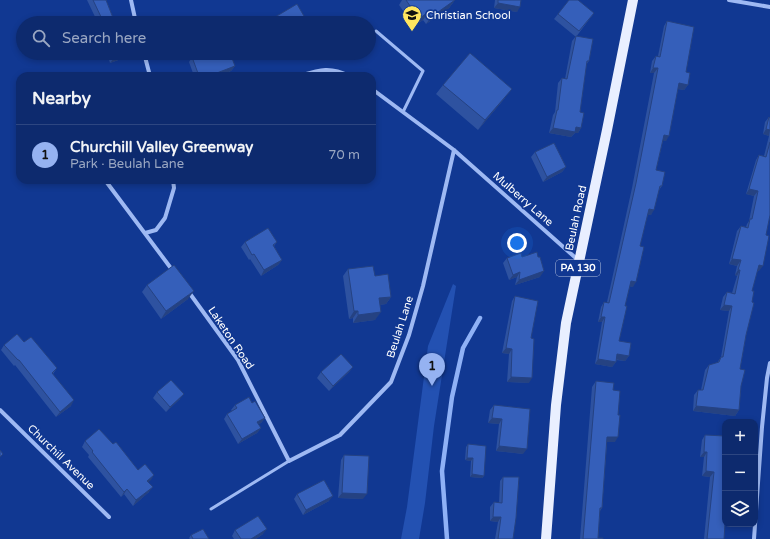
<!DOCTYPE html>
<html lang="en">
<head>
<meta charset="utf-8">
<style>
  :root { --surface:#0d2a6e; --page:#1b3676; --text:#f1f3f6; --muted:#9aa7c2; --line:#2d4681; --accent:#95b2f1 }
  body { margin:0; font-family:"Varela Round",sans-serif; background:var(--page); color:var(--text) }
  .controls { position:absolute; right:12px; bottom:12px; display:grid; overflow:hidden; border-radius:8px; box-shadow:0 2px 6px #0003 }
  .controls button { width:36px; height:36px; display:grid; place-items:center; padding:0; border:0; border-bottom:1px solid var(--line); background:var(--surface); color:var(--text); font:20px sans-serif }
  .you { position:absolute; left:517px; top:243px; width:14px; height:14px; margin:-10px; border:3px solid #fff; border-radius:50%; background:#1a73e8; box-shadow:0 0 0 6px #1a73e833 }
  .badge { display:grid; place-items:center; width:26px; height:26px; border-radius:50%; background:var(--accent); color:#111; font-size:13px; font-weight:700 }
  .pin { position:absolute; translate:-50% -33px; filter:drop-shadow(0 1px 2px #0008) }
  .pin::after { content:''; position:absolute; top:21px; width:14px; height:12px; background:inherit; clip-path:polygon(0 0,100% 0,50% 100%) }
  .list { margin:0; padding:0; list-style:none }
  h2 { display:flex; justify-content:space-between; align-items:center; height:52px; margin:0; padding:0 16px; font-size:17px }
  h2 small { font-size:13px; font-weight:400; color:var(--muted) }
  .list li { display:grid; grid-template-columns:26px 1fr auto; gap:12px; align-items:center; box-sizing:border-box; height:60px; padding:0 16px; border-top:1px solid var(--line) }
  .list b { display:block; font-size:15px; white-space:nowrap }
  .list p { margin:0; font-size:13px; white-space:nowrap; color:var(--muted) }
  .list em { font-size:13px; font-style:normal; color:var(--muted) }
  .icon { flex:none; width:22px; height:22px; fill:none; stroke:currentColor; stroke-width:2; stroke-linecap:round; stroke-linejoin:round }
  .map { position:relative; flex:none; width:770px; height:539px; overflow:hidden }
  .search { position:absolute; background:var(--surface); box-shadow:0 2px 6px #0003; left:16px; top:16px; width:360px; height:44px; display:flex; align-items:center; gap:10px; box-sizing:border-box; padding:0 14px; border-radius:22px; color:var(--muted); font-size:15px }
  .panel { position:absolute; background:var(--surface); box-shadow:0 2px 6px #0003; left:16px; top:72px; width:360px; height:112px; border-radius:12px }
  .map>svg:first-child { display:block }
  .green { fill:#2351b2 }
  .lines { fill:none; stroke-linecap:round; stroke-linejoin:round }
  .stream { stroke:#8fb1f6; stroke-width:4.5 }
  .service { stroke:#9eb9f3; stroke-width:3 }
  .minor { stroke:#9eb9f3; stroke-width:4 }
  .primary { stroke:#e9efff; stroke-width:10 }
  .wall { fill:#2e52a0 }
  .shaded-wall { fill:#254282 }
  .building { fill:#355fba; stroke:#254282 }
  .labels { text-anchor:middle; dominant-baseline:central; stroke-width:3.5; stroke-linejoin:round; paint-order:stroke }
  .shield { fill:#113892; stroke:#b8c3de; stroke-width:1 }
  .shield-label { font-size:10px; font-weight:bold; fill:#fff }
  .poi-label { font-size:11px; fill:#fff; stroke:#113892; text-anchor:start }
  .street-label { font-size:11px; fill:#fff; stroke:#113892 }
</style>
</head>
<body>
<div class="map">
<svg width="770" height="539" viewBox="0 0 770 539">
  <rect width="100%" height="100%" fill="#113892"/>
  <path class="green" d="M 453,284 L 456,286 L 434,426 L 425,503 L 419,539 L 401,539 L 407,507 L 428,346 Z"/>
  <g class="lines">
    <path class="stream" d="M 447,539 L 442,471 L 452,397 L 463,348 L 480,318"/>
    <path class="service" d="M 376,31 L 423,71 L 403,112
      M 211,509 L 289,461"/>
    <path class="minor" d="M 131,0 L 136,23
      M 729,0 L 770,7
      M 144,53 L 150,76
      M 299,76 C 319,70 330,66 349,76
      M 372,89 L 454,150 L 578,260
      M 105,180 L 173,271
      M 145,233 L 156,230 L 165,218 L 174,188 L 173,180
      M 188,291 L 238,360 L 289,461 L 340,435 L 391,382 L 409,335 L 423,286 L 454,150
      M 0,410 L 109,517
      M 754,539 L 762,427 L 767,378 L 770,363"/>
    <path class="primary" d="M 546,539 L 556,405 L 566,323 L 607,130 L 633,0"/>
  </g>
  <path class="wall" d="M 87,0 L 106,0 L 115,23 L 94,23 L 97,21 Z
    M 402,0 L 455,0 L 449,8 L 426,24 L 423,20 L 414,26 L 399,5 Z
    M 495,0 L 521,0 L 517,12 L 494,8 Z
    M 594,13 L 576,37 L 554,19 L 558,14 Z
    M 667,21 L 686,72 L 688,85 L 684,90 L 678,89 L 666,141 L 663,140 L 656,170 L 662,186 L 659,190 L 651,215 L 647,214 L 640,246 L 633,287 L 629,286 L 625,306 L 619,341 L 629,356 L 625,361 L 616,360 L 616,362 L 612,367 L 595,364 L 602,322 L 598,322 L 601,307 L 604,302 L 607,302 L 632,188 L 654,73 L 650,73 L 652,61 L 656,56 L 658,56 L 664,26 Z
    M 576,36 L 589,61 L 586,65 L 580,112 L 581,128 L 578,133 L 575,133 L 571,137 L 549,133 L 553,115 L 555,112 L 558,83 L 562,78 L 565,79 L 572,41 Z
    M 85,53 L 99,53 L 87,58 Z
    M 107,53 L 127,53 L 124,58 L 110,63 Z
    M 213,56 L 235,66 L 231,71 L 219,76 L 194,76 L 189,62 L 192,57 Z
    M 443,85 L 505,98 L 478,130 L 436,94 Z
    M 769,117 L 770,118 L 770,215 L 766,235 L 759,271 L 757,270 L 752,291 L 752,302 L 740,369 L 741,386 L 739,410 L 735,416 L 693,411 L 694,395 L 698,390 L 701,390 L 705,370 L 709,365 L 717,363 L 721,357 L 729,311 L 720,310 L 723,297 L 727,292 L 732,293 L 737,276 L 735,275 L 737,266 L 729,264 L 737,231 L 741,226 L 746,227 L 747,224 L 749,221 L 754,196 L 746,194 L 756,160 L 759,155 L 764,156 L 769,136 L 763,134 L 765,122 Z
    M 535,152 L 566,167 L 562,172 L 543,182 L 531,157 Z
    M 245,242 L 277,242 L 274,246 L 282,260 L 278,265 L 261,276 L 250,259 L 249,260 L 241,247 Z
    M 538,257 L 540,277 L 515,285 L 517,277 L 509,280 L 503,263 L 507,258 Z
    M 348,269 L 375,276 L 391,297 L 386,304 L 380,305 L 375,320 L 353,323 L 353,318 L 349,319 L 343,276 Z
    M 147,285 L 188,299 L 161,319 L 142,292 Z
    M 515,296 L 531,338 L 529,383 L 507,382 L 509,354 L 502,353 L 512,301 Z
    M 24,342 L 57,368 L 53,374 L 71,406 L 56,417 L 15,365 L 14,366 L 1,350 L 4,345 Z
    M 353,367 L 349,372 L 329,391 L 317,378 L 321,372 Z
    M 596,381 L 615,442 L 607,442 L 602,508 L 600,511 L 598,538 L 603,539 L 580,539 L 592,387 Z
    M 157,392 L 180,399 L 166,412 L 153,398 Z
    M 252,403 L 265,418 L 261,423 L 258,424 L 261,428 L 257,433 L 238,444 L 224,419 L 227,414 L 232,411 L 231,410 L 235,405 Z
    M 494,405 L 523,454 L 496,451 L 499,424 L 488,423 L 490,410 Z
    M 705,435 L 725,436 L 724,539 L 704,539 L 710,477 L 702,476 L 704,457 L 700,457 L 702,440 Z
    M 85,441 L 113,444 L 138,470 L 154,475 L 148,482 L 149,492 L 133,506 L 124,494 L 121,497 L 88,457 L 89,455 L 82,447 Z
    M 468,444 L 484,476 L 482,478 L 470,477 L 471,461 L 465,460 L 466,447 Z
    M 344,455 L 363,499 L 338,498 L 341,460 Z
    M 503,477 L 513,539 L 495,539 L 498,522 L 490,521 L 490,507 L 494,502 L 499,503 L 500,481 Z
    M 297,494 L 329,501 L 303,515 L 294,499 Z
    M 235,530 L 263,534 L 256,539 L 234,539 L 232,536 Z
    M 191,535 L 209,539 L 190,539 L 189,538 Z"/>
  <path class="shaded-wall" d="M 455,0 L 449,8 L 426,24 L 431,17 Z
    M 498,3 L 520,7 L 517,12 L 494,8 Z
    M 428,12 L 423,20 L 414,26 L 419,19 Z
    M 90,53 L 99,53 L 87,58 Z
    M 126,53 L 127,53 L 124,58 L 110,63 L 114,58 Z
    M 235,66 L 231,71 L 219,76 L 209,76 Z
    M 653,68 L 658,68 L 654,73 L 650,73 Z
    M 679,83 L 688,85 L 684,90 L 676,89 Z
    M 512,89 L 505,98 L 478,130 L 485,120 Z
    M 576,127 L 581,128 L 578,133 L 575,133 L 571,137 L 549,133 L 553,128 Z
    M 766,129 L 770,130 L 769,136 L 763,134 Z
    M 664,135 L 669,136 L 666,141 L 660,140 Z
    M 566,167 L 562,172 L 543,182 L 547,177 Z
    M 749,189 L 758,191 L 754,196 L 746,194 Z
    M 649,209 L 654,210 L 651,215 L 645,214 Z
    M 732,259 L 741,260 L 737,266 L 729,264 Z
    M 282,260 L 278,265 L 261,276 L 264,270 Z
    M 759,265 L 763,266 L 759,271 L 755,270 Z
    M 738,270 L 740,270 L 737,276 L 735,275 Z
    M 544,271 L 540,277 L 515,285 L 519,280 Z
    M 520,272 L 517,277 L 509,280 L 513,275 Z
    M 631,281 L 636,282 L 633,287 L 627,286 Z
    M 194,291 L 188,299 L 161,319 L 166,311 Z
    M 391,297 L 386,304 L 374,306 L 379,298 Z
    M 724,305 L 732,306 L 729,311 L 720,310 Z
    M 354,311 L 358,311 L 353,318 L 349,319 Z
    M 381,312 L 375,320 L 353,323 L 358,315 Z
    M 601,317 L 605,317 L 602,322 L 598,322 Z
    M 506,348 L 512,349 L 509,354 L 502,353 Z
    M 617,354 L 629,356 L 625,361 L 614,359 Z
    M 598,359 L 616,362 L 612,367 L 595,364 Z
    M 353,367 L 349,372 L 329,391 L 333,386 Z
    M 511,377 L 532,378 L 529,383 L 507,382 Z
    M 184,394 L 180,399 L 166,412 L 170,407 Z
    M 74,400 L 71,406 L 56,417 L 60,412 Z
    M 696,406 L 739,410 L 735,416 L 693,411 Z
    M 265,418 L 261,423 L 254,427 L 257,422 Z
    M 492,418 L 502,419 L 499,424 L 488,423 Z
    M 261,428 L 257,433 L 238,444 L 242,439 Z
    M 607,437 L 618,437 L 615,442 L 604,442 Z
    M 499,446 L 527,449 L 523,454 L 496,451 Z
    M 704,452 L 707,452 L 704,457 L 700,457 Z
    M 467,458 L 473,458 L 471,461 L 465,460 Z
    M 706,471 L 714,472 L 710,477 L 702,476 Z
    M 472,474 L 484,476 L 482,478 L 470,477 Z
    M 154,475 L 151,480 L 144,486 L 147,481 Z
    M 153,487 L 149,492 L 133,506 L 136,500 Z
    M 127,489 L 124,494 L 121,497 L 124,492 Z
    M 342,493 L 367,494 L 363,499 L 338,498 Z
    M 333,496 L 329,501 L 303,515 L 306,510 Z
    M 493,517 L 501,517 L 498,522 L 490,521 Z
    M 267,529 L 263,534 L 256,539 L 251,539 Z"/>
  <path class="building" d="M 93,0 L 106,0 L 115,23 L 95,23 L 95,22 L 102,19 Z
    M 406,0 L 455,0 L 431,17 L 428,12 L 419,19 Z
    M 498,0 L 521,0 L 520,7 L 498,3 Z
    M 569,0 L 578,0 L 594,13 L 579,31 L 558,14 Z
    M 297,4 L 308,23 L 265,23 Z
    M 667,21 L 694,27 L 686,72 L 690,73 L 688,85 L 679,83 L 669,136 L 664,135 L 656,170 L 665,172 L 662,186 L 660,186 L 654,210 L 649,209 L 640,246 L 644,247 L 636,282 L 631,281 L 625,306 L 627,306 L 619,341 L 631,343 L 629,356 L 617,354 L 616,362 L 598,359 L 605,317 L 601,317 L 604,302 L 609,303 L 636,183 L 658,68 L 653,68 L 656,56 L 660,57 Z
    M 576,36 L 593,39 L 589,61 L 587,61 L 580,112 L 584,113 L 581,128 L 576,127 L 575,132 L 553,128 L 557,110 L 558,110 L 562,78 L 567,79 Z
    M 112,53 L 126,53 L 114,58 Z
    M 202,53 L 212,53 L 213,56 L 222,53 L 230,53 L 235,66 L 209,76 L 199,76 L 192,57 Z
    M 470,53 L 512,89 L 485,120 L 443,85 Z
    M 769,117 L 770,118 L 770,130 L 766,129 Z
    M 770,142 L 770,215 L 766,235 L 769,236 L 763,266 L 759,265 L 752,291 L 754,291 L 752,302 L 754,303 L 746,335 L 740,369 L 745,370 L 741,386 L 739,410 L 696,406 L 698,390 L 703,390 L 709,365 L 719,362 L 721,357 L 723,357 L 732,306 L 724,305 L 727,292 L 735,294 L 740,270 L 738,270 L 741,260 L 732,259 L 741,226 L 748,228 L 750,219 L 752,219 L 758,191 L 749,189 L 759,155 L 766,157 Z
    M 554,143 L 566,167 L 547,177 L 535,152 Z
    M 268,228 L 277,242 L 273,245 L 282,260 L 264,270 L 254,254 L 252,255 L 245,242 Z
    M 537,252 L 538,257 L 540,257 L 544,271 L 519,280 L 520,272 L 513,275 L 507,258 L 521,253 L 522,257 Z
    M 174,265 L 194,291 L 166,311 L 147,285 Z
    M 373,266 L 375,276 L 388,274 L 391,297 L 379,298 L 381,312 L 358,315 L 358,311 L 354,311 L 348,269 Z
    M 515,296 L 538,301 L 531,338 L 534,339 L 532,378 L 511,377 L 512,349 L 506,348 Z
    M 17,334 L 24,342 L 31,337 L 57,368 L 52,373 L 74,400 L 60,412 L 19,360 L 18,360 L 4,345 Z
    M 341,354 L 353,367 L 333,386 L 321,372 Z
    M 171,380 L 184,394 L 170,407 L 157,392 Z
    M 596,381 L 614,383 L 613,390 L 620,391 L 618,415 L 620,415 L 618,437 L 607,437 L 602,508 L 600,508 L 598,538 L 603,538 L 603,539 L 583,539 Z
    M 249,397 L 252,403 L 255,401 L 265,418 L 257,422 L 261,428 L 242,439 L 227,414 L 237,408 L 235,405 Z
    M 494,405 L 530,409 L 527,449 L 499,446 L 502,419 L 492,418 Z
    M 99,429 L 113,444 L 116,442 L 138,470 L 145,464 L 154,475 L 147,481 L 153,487 L 136,500 L 127,489 L 124,492 L 92,452 L 93,451 L 85,441 Z
    M 705,435 L 725,436 L 725,524 L 724,539 L 707,539 L 714,472 L 706,471 L 707,452 L 704,452 Z
    M 468,444 L 486,446 L 484,476 L 472,474 L 473,458 L 467,458 Z
    M 0,450 L 3,454 L 0,457 Z
    M 344,455 L 369,456 L 367,494 L 342,493 Z
    M 503,477 L 519,477 L 516,518 L 513,539 L 498,539 L 501,517 L 493,517 L 494,502 L 502,503 Z
    M 324,480 L 333,496 L 306,510 L 297,494 Z
    M 258,516 L 267,529 L 251,539 L 241,539 L 235,530 Z
    M 203,529 L 209,539 L 193,539 L 191,535 Z"/>
  <defs>
    <symbol id="school-pin" viewBox="-11 -11 22 30"><path d="M0 17L-7.5 6A9.5 9.5 0 1 1 7.5 6Z" fill="#ffe65f" stroke="#113892"/><path d="M0-5L7-2L0 1L-7-2ZM-4 1L0 2.5L4 1V4Q0 6-4 4Z" fill="#111"/></symbol>
  </defs>
  <g fill-rule="evenodd">
    <use href="#school-pin" x="401" y="4" width="22" height="30"/>
  </g>
  <g class="labels">
    <rect class="shield" x="556" y="260" width="44" height="16" rx="3"/>
    <g class="shield-label">
      <text x="578" y="268">PA 130</text>
    </g>
    <g class="poi-label">
      <text x="426" y="15">Christian School</text>
    </g>
    <g class="street-label">
      <text transform="translate(523 199) rotate(41)">Mulberry Lane</text>
      <text transform="translate(576 218) rotate(-78)">Beulah Road</text>
      <text transform="translate(400 327) rotate(-72)">Beulah Lane</text>
      <text transform="translate(231 338) rotate(56)">Laketon Road</text>
      <text transform="translate(61 457) rotate(44)">Churchill Avenue</text>
    </g>
  </g>
</svg>
<div class="controls">
<button>+</button>
<button>−</button>
<button><svg class="icon" aria-label="layers" viewBox="0 0 24 24"><path d="M12 4l9 5-9 5-9-5zM3 14l9 5 9-5"/></svg></button>
</div>
<div class="you"></div>
<div class="pin badge" style="left:432px;top:386px">1</div>
<div class="search"><svg class="icon" aria-label="search" viewBox="0 0 24 24"><circle cx="10" cy="10" r="6"/><path d="M15 15l6 6"/></svg>Search here</div>
<section class="panel">
<h2>Nearby<small></small></h2>
<ul class="list">
<li><span class="badge">1</span><div><b>Churchill Valley Greenway</b><p>Park · Beulah Lane</p></div><em>70 m</em></li>
</ul>
</section>
</div>
</body>
</html>
